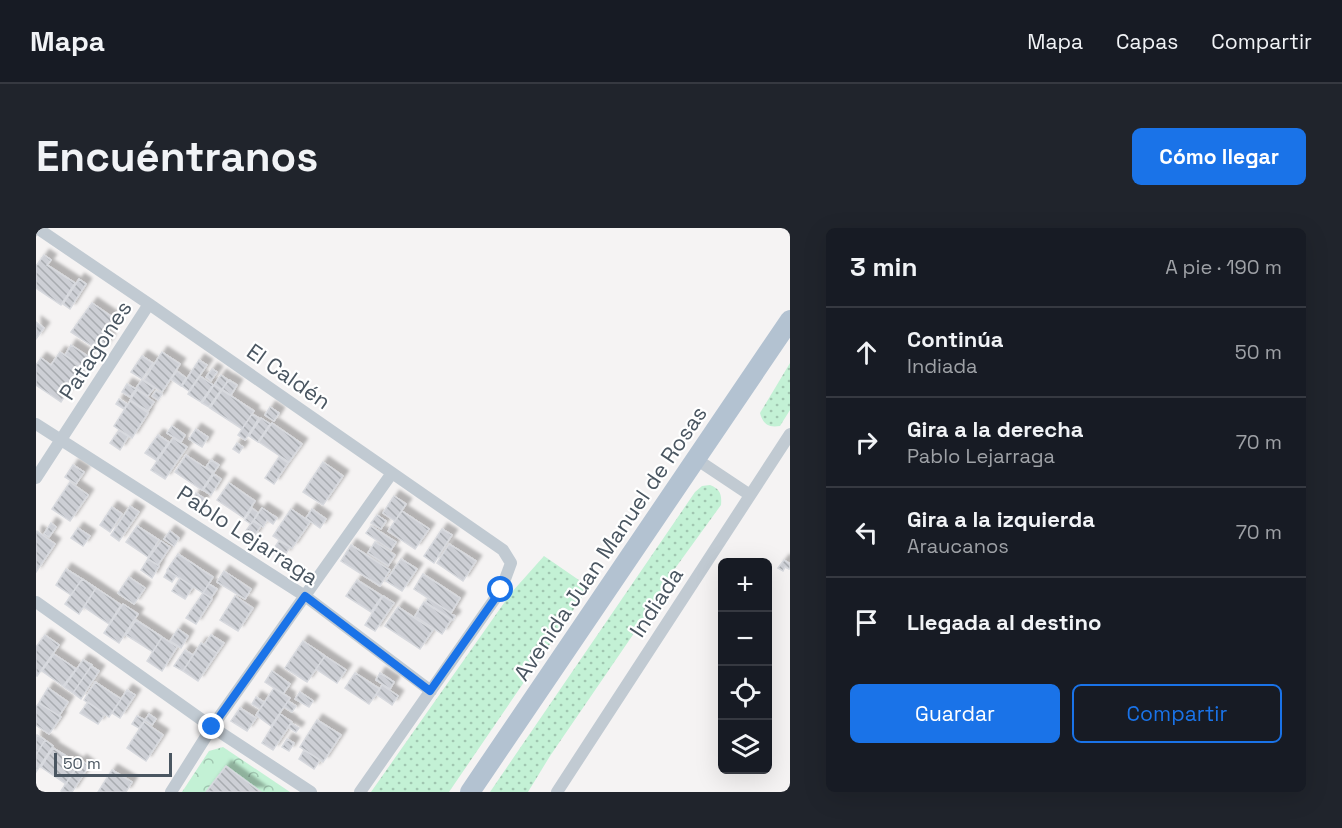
<!DOCTYPE html>
<html lang="es">
<head>
<meta charset="utf-8">
<style>
  :root { --surface:#171b24; --page:#20242c; --text:#f1f3f6; --muted:#9ea1a6; --line:#363941; --accent:#1a73e8 }
  body { margin:0; font-family:"Space Grotesk",sans-serif; background:var(--page); color:var(--text) }
  .controls { position:absolute; right:18px; bottom:18px; display:grid; overflow:hidden; border-radius:9px; box-shadow:0 6px 24px #0002 }
  .controls button { width:54px; height:54px; display:grid; place-items:center; padding:0; border:0; border-bottom:2px solid var(--line); background:var(--surface); color:var(--text); font:30px sans-serif }
  .scale { position:absolute; left:18px; bottom:15px; width:118px; box-sizing:border-box; padding-left:6px; border:3px solid #4a5661; border-top:0; font-size:16px; line-height:21px; white-space:nowrap; color:#4a5661; -webkit-text-stroke:4px #fff; paint-order:stroke }
  .stop { position:absolute; width:18px; height:18px; margin:-14px; border:4px solid #1a73e8; border-radius:50%; background:#fff }
  .stop.end { background:#1a73e8; border-color:#fff; box-shadow:0 2px 6px #0008 }
  .list { margin:0; padding:0; list-style:none }
  h2 { display:flex; justify-content:space-between; align-items:center; height:78px; margin:0; padding:0 24px; font-size:26px }
  h2 small { font-size:20px; font-weight:400; color:var(--muted) }
  .list li { display:grid; grid-template-columns:39px 1fr auto; gap:18px; align-items:center; box-sizing:border-box; height:90px; padding:0 24px; border-top:2px solid var(--line) }
  .list b { display:block; font-size:22px; white-space:nowrap }
  .list p { margin:0; font-size:20px; white-space:nowrap; color:var(--muted) }
  .list em { font-size:20px; font-style:normal; color:var(--muted) }
  .actions { display:flex; gap:12px; padding:18px 24px }
  .actions a { flex:1; padding:14px 0; border:2px solid var(--accent); border-radius:9px; text-align:center; font-size:21px; color:var(--accent) }
  .actions .main { background:var(--accent); color:#fff }
  .icon { flex:none; width:33px; height:33px; fill:none; stroke:currentColor; stroke-width:2; stroke-linecap:round; stroke-linejoin:round }
  .map { position:relative; flex:none; width:754px; height:564px; overflow:hidden; border-radius:9px }
  header { display:flex; align-items:center; gap:36px; box-sizing:border-box; height:84px; padding:0 30px; background:var(--surface); border-bottom:2px solid var(--line) }
  header strong { font-size:28px }
  nav { display:flex; gap:33px; margin-inline-start:auto; font-size:21px }
  .intro { display:flex; align-items:center; justify-content:space-between; box-sizing:border-box; height:144px; padding:0 36px }
  h1 { margin:0; font-size:42px }
  .button { padding:15px 27px; border-radius:9px; background:var(--accent); color:#fff; font-size:21px; font-weight:700 }
  main { display:flex; gap:36px; padding:0 36px }
  aside { flex:1; background:var(--surface); border-radius:9px; box-shadow:0 6px 24px #0002 }
  .map>svg:first-child { display:block }
  .grass { fill:url(#grass-dots) }
  .park { fill:url(#park-crowns) }
  .building { fill:url(#building-back-hatch); stroke:#d7d9de; stroke-width:1.5; filter:url(#shadow) }
  .lines { fill:none; stroke-linecap:round; stroke-linejoin:round }
  .street { stroke:#c1cad2; stroke-width:12 }
  .primary { stroke:#b3c2d1; stroke-width:20 }
  .route { stroke:#1a73e8; stroke-width:8 }
  .labels { text-anchor:middle; dominant-baseline:central; stroke-width:4.5; stroke-linejoin:round; paint-order:stroke }
  .street-label { font-size:22px; fill:#4a5661; stroke:#fff }
</style>
</head>
<body>
<header>
<strong>Mapa</strong>
<nav><a>Mapa</a><a>Capas</a><a>Compartir</a></nav>
</header>
<div class="intro"><h1>Encuéntranos</h1><a class="button">Cómo llegar</a></div>
<main>
<div class="map">
<svg width="754" height="564" viewBox="0 0 754 564">
  <defs>
    <pattern id="grass-dots" width="8" height="8" patternUnits="userSpaceOnUse" patternTransform="scale(1.5)"><rect width="8" height="8" fill="#c3f1d5"/><path d="M2 2h.1M6 6h.1" fill="none" stroke="#a0c6b0" stroke-width="1.8" stroke-linecap="round"/></pattern>
    <pattern id="park-crowns" width="20" height="18" patternUnits="userSpaceOnUse" patternTransform="scale(1.5)"><rect width="20" height="18" fill="#c3f1d5"/><path d="M2 6a3 3 0 1 1 6 0M12 15a3 3 0 1 1 6 0" fill="none" stroke="#a0c6b0"/></pattern>
    <pattern id="building-back-hatch" width="6" height="6" patternUnits="userSpaceOnUse" patternTransform="scale(1.5)"><rect width="6" height="6" fill="#cdcfd5"/><path d="M-1 5l2 2M0 0l6 6M5-1l2 2" fill="none" stroke="#a8abb0"/></pattern>
    <filter id="shadow"><feDropShadow dx="5.5" dy="-5.5" stdDeviation="1.5" flood-color="#0004"/></filter>
  </defs>
  <rect width="100%" height="100%" fill="#f5f3f3"/>
  <path class="grass" d="M 754,135 L 754,182 L 744,198 C 732,200 727,196 724,185 Z
    M 674,257 C 684,261 686,266 685,277 L 635,346 L 605,395 L 514,528 L 492,564 L 454,564 L 659,264 L 666,258 Z
    M 508,328 L 553,359 L 413,564 L 335,564 L 475,365 Z"/>
  <path class="park" d="M 187,519 L 254,564 L 146,564 L 173,523 Z"/>
  <path class="building" d="M 8,27 L 15,32 L 11,37 L 39,55 L 25,77 L 0,60 L 0,38 Z
    M 43,51 L 50,56 L 34,81 L 27,76 Z
    M 56,75 L 79,91 L 68,107 L 74,111 L 65,124 L 35,104 Z
    M 0,94 L 8,100 L 0,111 Z
    M 35,117 L 53,129 L 47,139 L 29,127 Z
    M 24,124 L 43,137 L 38,143 L 43,147 L 25,174 L 0,157 L 0,137 L 5,130 L 15,137 Z
    M 126,124 L 144,136 L 126,164 L 108,152 Z
    M 106,128 L 117,135 L 106,151 L 95,144 Z
    M 163,132 L 171,137 L 153,163 L 146,158 Z
    M 176,141 L 181,144 L 175,153 L 170,149 Z
    M 141,143 L 150,150 L 145,158 L 135,151 Z
    M 185,147 L 192,152 L 186,162 L 178,157 Z
    M 164,148 L 177,157 L 165,174 L 152,166 Z
    M 106,152 L 118,160 L 112,168 L 100,160 Z
    M 193,152 L 201,157 L 195,167 L 186,161 Z
    M 91,156 L 100,161 L 94,169 L 86,164 Z
    M 178,157 L 185,162 L 173,179 L 166,175 Z
    M 101,162 L 118,174 L 112,183 L 94,172 Z
    M 186,162 L 218,183 L 206,201 L 174,180 Z
    M 120,163 L 126,166 L 122,172 L 116,168 Z
    M 83,171 L 91,176 L 88,181 L 80,176 Z
    M 94,173 L 112,185 L 96,210 L 78,198 Z
    M 234,179 L 243,185 L 238,193 L 229,187 Z
    M 216,186 L 223,190 L 209,212 L 202,207 Z
    M 225,190 L 234,196 L 222,214 L 213,208 Z
    M 236,195 L 266,216 L 253,234 L 223,214 Z
    M 136,198 L 149,207 L 145,214 L 131,205 Z
    M 160,201 L 172,209 L 166,219 L 153,211 Z
    M 83,202 L 92,209 L 84,222 L 74,215 Z
    M 122,207 L 133,214 L 120,232 L 109,225 Z
    M 137,210 L 151,219 L 129,251 L 115,242 Z
    M 201,215 L 207,219 L 203,225 L 197,221 Z
    M 150,227 L 177,245 L 166,262 L 139,244 Z
    M 243,229 L 252,235 L 238,256 L 229,250 Z
    M 175,232 L 183,237 L 178,244 L 170,239 Z
    M 287,234 L 307,248 L 287,277 L 267,264 Z
    M 37,237 L 48,244 L 40,256 L 29,249 Z
    M 178,246 L 185,251 L 175,267 L 167,262 Z
    M 34,254 L 52,267 L 34,293 L 16,281 Z
    M 193,255 L 219,273 L 208,290 L 181,272 Z
    M 160,265 L 169,271 L 164,278 L 156,272 Z
    M 358,268 L 370,276 L 359,293 L 347,285 Z
    M 94,278 L 103,284 L 83,313 L 75,307 Z
    M 76,279 L 86,286 L 74,304 L 64,297 Z
    M 216,280 L 222,285 L 215,296 L 209,292 Z
    M 226,280 L 241,290 L 237,296 L 231,292 L 227,299 L 218,292 Z
    M 255,281 L 274,294 L 256,320 L 237,308 Z
    M 276,281 L 290,291 L 284,300 L 270,290 Z
    M 366,283 L 393,301 L 379,321 L 352,303 Z
    M 341,287 L 350,293 L 345,301 L 335,295 Z
    M 217,293 L 225,298 L 217,310 L 209,304 Z
    M 15,295 L 20,299 L 13,309 L 8,306 Z
    M 101,298 L 123,312 L 112,329 L 90,314 Z
    M 335,298 L 360,314 L 355,322 L 330,305 Z
    M 42,300 L 54,308 L 47,318 L 35,310 Z
    M 406,301 L 416,307 L 398,335 L 388,328 Z
    M 1,303 L 19,316 L 0,344 L 0,305 Z
    M 134,303 L 143,310 L 138,318 L 128,311 Z
    M 125,313 L 134,319 L 122,337 L 112,331 Z
    M 243,313 L 254,319 L 249,327 L 238,320 Z
    M 339,314 L 359,327 L 352,338 L 332,325 Z
    M 413,316 L 440,333 L 427,353 L 401,335 Z
    M 315,317 L 354,342 L 344,358 L 305,333 Z
    M 142,326 L 177,349 L 167,365 L 131,342 Z
    M 112,331 L 123,338 L 116,350 L 105,342 Z
    M 365,331 L 381,341 L 366,363 L 350,353 Z
    M 748,332 L 754,336 L 754,340 L 753,341 L 749,339 L 747,343 L 742,340 Z
    M 30,341 L 46,351 L 35,367 L 20,357 Z
    M 132,342 L 140,348 L 136,354 L 128,349 Z
    M 188,343 L 215,361 L 209,371 L 181,354 Z
    M 387,346 L 424,370 L 415,385 L 378,361 Z
    M 93,349 L 109,360 L 98,376 L 82,365 Z
    M 144,350 L 157,359 L 149,371 L 136,363 Z
    M 46,351 L 60,360 L 43,386 L 29,376 Z
    M 321,352 L 346,368 L 335,384 L 310,368 Z
    M 173,356 L 181,361 L 175,370 L 167,365 Z
    M 60,360 L 85,377 L 73,396 L 48,379 Z
    M 167,365 L 176,371 L 160,396 L 150,390 Z
    M 199,368 L 217,380 L 202,403 L 184,392 Z
    M 347,368 L 358,375 L 339,403 L 329,397 Z
    M 392,370 L 419,388 L 417,392 L 390,374 Z
    M 388,374 L 415,392 L 406,406 L 379,388 Z
    M 87,376 L 102,386 L 83,415 L 68,405 Z
    M 362,379 L 397,402 L 384,421 L 349,398 Z
    M 100,392 L 126,409 L 117,424 L 90,407 Z
    M 142,401 L 152,408 L 145,420 L 134,413 Z
    M 9,407 L 23,417 L 1,448 L 0,447 L 0,419 Z
    M 175,407 L 188,415 L 181,425 L 168,417 Z
    M 126,409 L 141,419 L 126,443 L 111,433 Z
    M 267,413 L 289,428 L 271,454 L 249,440 Z
    M 165,415 L 181,425 L 162,453 L 147,443 Z
    M 149,422 L 157,427 L 147,443 L 138,438 Z
    M 18,426 L 40,441 L 27,458 L 6,443 Z
    M 289,428 L 310,442 L 301,455 L 280,441 Z
    M 47,432 L 56,437 L 37,465 L 28,459 Z
    M 55,438 L 63,443 L 45,471 L 37,465 Z
    M 236,443 L 254,456 L 247,466 L 229,454 Z
    M 319,445 L 344,461 L 333,476 L 309,460 Z
    M 344,445 L 358,454 L 354,461 L 340,452 Z
    M 59,454 L 85,471 L 73,489 L 48,472 Z
    M 346,457 L 362,468 L 356,477 L 340,466 Z
    M 12,460 L 32,474 L 23,488 L 3,475 Z
    M 238,460 L 254,470 L 235,498 L 220,487 Z
    M 91,462 L 99,467 L 84,490 L 76,485 Z
    M 264,464 L 277,473 L 273,479 L 259,471 Z
    M 220,469 L 228,474 L 224,481 L 216,476 Z
    M 252,473 L 260,478 L 256,484 L 248,479 Z
    M 52,474 L 69,486 L 62,496 L 44,485 Z
    M 3,475 L 25,489 L 13,506 L 0,497 L 0,479 Z
    M 204,480 L 220,490 L 211,503 L 195,493 Z
    M 113,486 L 120,491 L 116,497 L 109,492 Z
    M 244,486 L 256,494 L 237,522 L 226,515 Z
    M 101,488 L 109,492 L 103,500 L 96,496 Z
    M 281,492 L 305,507 L 287,534 L 264,519 Z
    M 108,494 L 127,507 L 110,533 L 91,520 Z
    M 255,495 L 263,500 L 260,504 L 252,499 Z
    M 1,507 L 9,512 L 0,527 L 0,510 Z
    M 251,511 L 258,515 L 253,523 L 246,519 Z
    M 9,512 L 17,518 L 0,544 L 0,527 Z
    M 17,520 L 43,536 L 30,556 L 5,539 Z
    M 268,522 L 284,532 L 278,541 L 263,531 Z
    M 45,532 L 53,538 L 36,564 L 26,564 L 25,563 Z
    M 190,538 L 225,564 L 170,564 Z
    M 76,542 L 96,554 L 90,564 L 62,564 Z"/>
  <g class="lines">
    <path class="street" d="M 1,0 L 113,76 L 467,322 L 475,335 L 465,362 L 324,564
      M 0,196 L 269,368 L 395,463
      M 660,231 L 714,267
      M 0,250 L 113,76
      M 0,374 L 176,499 L 275,564
      M 135,564 L 176,499 L 356,245
      M 521,564 L 754,206"/>
    <path class="primary" d="M 434,564 L 754,92"/>
  </g>
  <g class="lines">
    <path class="route" d="M 176,499 L 269,368 L 394,463 L 465,362"/>
  </g>
  <g class="labels">
    <g class="street-label">
      <text transform="translate(59 122) rotate(-57)">Patagones</text>
      <text transform="translate(253 148) rotate(35)">El Caldén</text>
      <text transform="translate(212 307) rotate(33)">Pablo Lejarraga</text>
      <text transform="translate(574 315) rotate(-56)">Avenida Juan Manuel de Rosas</text>
      <text transform="translate(620 374) rotate(-57)">Indiada</text>
    </g>
  </g>
</svg>
<div class="controls">
<button>+</button>
<button>−</button>
<button><svg class="icon" aria-label="locate" viewBox="0 0 24 24"><circle cx="12" cy="12" r="6"/><path d="M12 2v4M12 18v4M2 12h4M18 12h4"/></svg></button>
<button><svg class="icon" aria-label="layers" viewBox="0 0 24 24"><path d="M12 4l9 5-9 5-9-5zM3 14l9 5 9-5"/></svg></button>
</div>
<div class="scale">50 m</div>
<div class="stop" style="left:465px;top:362px"></div>
<div class="stop end" style="left:176px;top:499px"></div>
</div>
<aside>
<h2>3 min<small>A pie · 190 m</small></h2>
<ul class="list">
<li><svg class="icon" aria-label="ahead" viewBox="0 0 24 24"><path d="M12 20V5M6 11l6-6 6 6"/></svg><div><b>Continúa</b><p>Indiada</p></div><em>50 m</em></li>
<li><svg class="icon" aria-label="right" viewBox="0 0 24 24"><path d="M7 20v-9h11M14 6l5 5-5 5"/></svg><div><b>Gira a la derecha</b><p>Pablo Lejarraga</p></div><em>70 m</em></li>
<li><svg class="icon" aria-label="left" viewBox="0 0 24 24"><path d="M17 20v-9H6M10 6l-5 5 5 5"/></svg><div><b>Gira a la izquierda</b><p>Araucanos</p></div><em>70 m</em></li>
<li><svg class="icon" aria-label="arrive" viewBox="0 0 24 24"><path d="M6 21V4h12l-3 4 3 4H6"/></svg><div><b>Llegada al destino</b></div></li>
</ul>
<div class="actions"><a class="main">Guardar</a><a>Compartir</a></div>
</aside>
</main>
</body>
</html>
